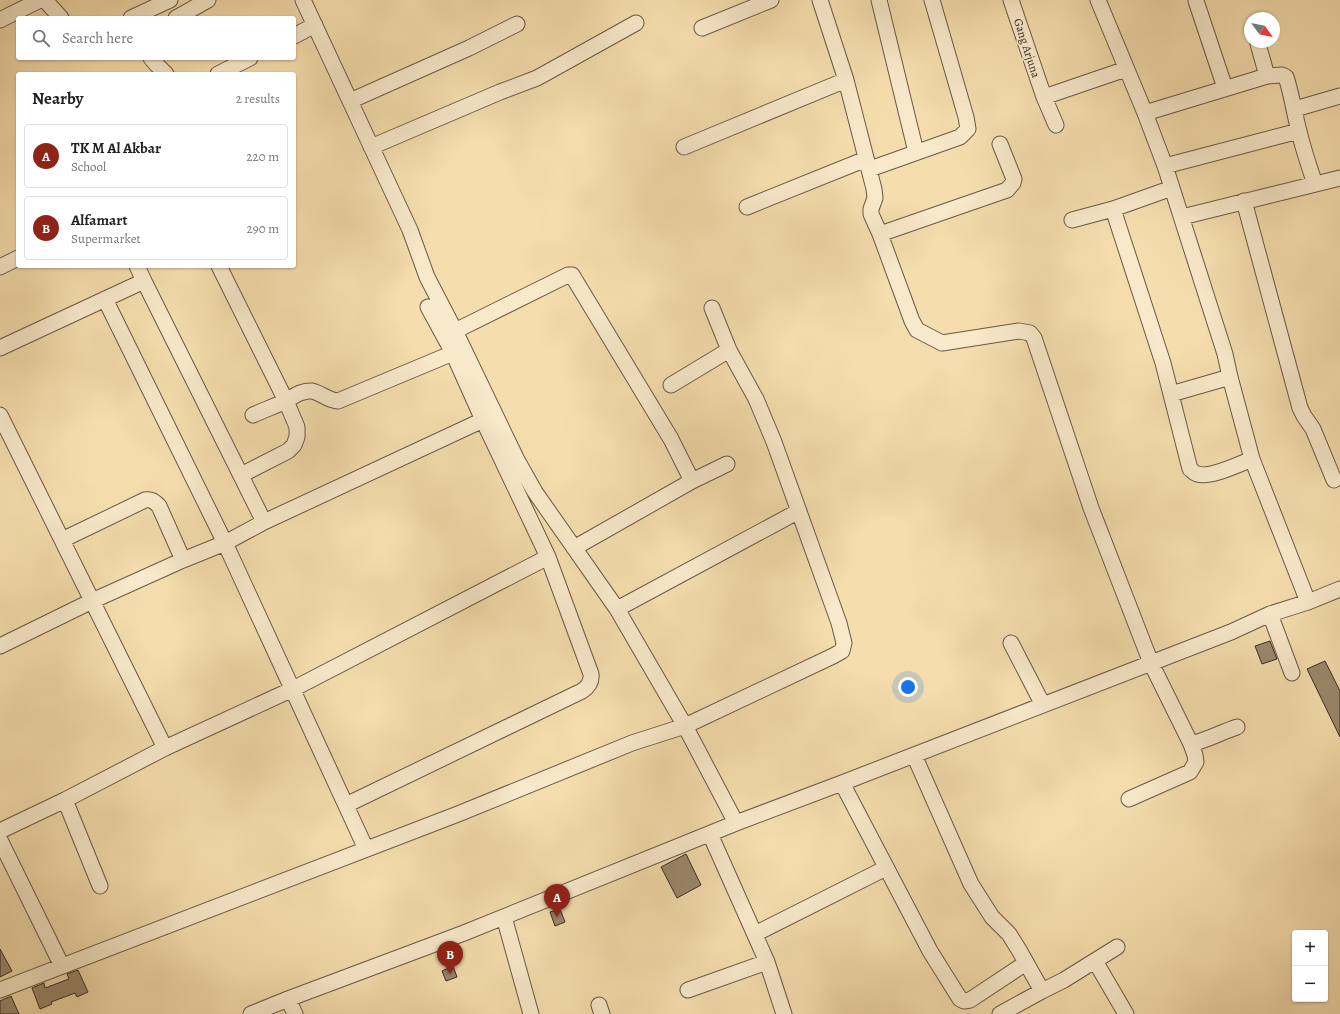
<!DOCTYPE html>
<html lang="en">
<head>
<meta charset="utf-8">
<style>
  :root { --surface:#fff; --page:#f6f6f6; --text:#202124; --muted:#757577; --line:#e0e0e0; --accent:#8f2418 }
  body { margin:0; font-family:Alegreya,serif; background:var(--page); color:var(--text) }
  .controls { position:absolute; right:12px; bottom:12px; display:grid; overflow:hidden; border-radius:4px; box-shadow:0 1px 3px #0004 }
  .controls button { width:36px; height:36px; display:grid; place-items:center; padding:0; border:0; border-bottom:1px solid var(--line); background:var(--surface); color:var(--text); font:20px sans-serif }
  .compass { position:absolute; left:1244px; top:12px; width:36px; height:36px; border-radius:50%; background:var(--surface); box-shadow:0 1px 3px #0004; rotate:123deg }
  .you { position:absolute; left:908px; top:687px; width:14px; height:14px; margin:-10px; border:3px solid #fff; border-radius:50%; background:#1a73e8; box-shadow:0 0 0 6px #1a73e833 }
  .badge { display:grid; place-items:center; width:26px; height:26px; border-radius:50%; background:var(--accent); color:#fff; font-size:13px; font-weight:700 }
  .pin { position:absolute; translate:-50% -33px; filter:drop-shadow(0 1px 2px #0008) }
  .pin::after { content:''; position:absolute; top:21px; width:14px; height:12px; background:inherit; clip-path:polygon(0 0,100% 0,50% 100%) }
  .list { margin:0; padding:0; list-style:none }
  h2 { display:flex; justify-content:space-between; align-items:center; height:52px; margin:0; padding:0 16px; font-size:17px }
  h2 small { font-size:13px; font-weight:400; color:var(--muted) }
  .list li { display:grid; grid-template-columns:26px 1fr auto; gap:12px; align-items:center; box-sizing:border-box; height:64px; margin:0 8px 8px; padding:0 8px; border:1px solid var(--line); border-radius:4px }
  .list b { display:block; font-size:15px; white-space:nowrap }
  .list p { margin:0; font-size:13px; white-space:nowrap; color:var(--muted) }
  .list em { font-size:13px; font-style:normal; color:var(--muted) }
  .icon { flex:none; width:22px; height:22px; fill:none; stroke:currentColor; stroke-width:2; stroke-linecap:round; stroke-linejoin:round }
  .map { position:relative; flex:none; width:1340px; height:1014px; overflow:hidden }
  .search { position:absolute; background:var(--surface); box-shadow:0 1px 3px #0004; left:16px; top:16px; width:280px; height:44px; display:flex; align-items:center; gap:10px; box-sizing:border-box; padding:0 14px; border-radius:4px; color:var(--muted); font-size:15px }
  .panel { position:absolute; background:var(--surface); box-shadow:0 1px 3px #0004; left:16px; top:72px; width:280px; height:196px; border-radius:4px }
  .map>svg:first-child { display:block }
  .building { fill:#9b896d; stroke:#392d27 }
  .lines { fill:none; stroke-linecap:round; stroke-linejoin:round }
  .minor-casing { stroke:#685948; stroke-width:17 }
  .minor { stroke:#f8e9ca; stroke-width:15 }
  .labels { text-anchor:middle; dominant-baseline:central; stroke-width:3; stroke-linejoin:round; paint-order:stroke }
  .street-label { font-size:12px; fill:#392d27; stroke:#f8e9ca }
</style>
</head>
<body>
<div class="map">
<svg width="1340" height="1014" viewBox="0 0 1340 1014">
  <rect width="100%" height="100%" fill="#f5ddad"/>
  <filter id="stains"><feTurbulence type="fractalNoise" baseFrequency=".005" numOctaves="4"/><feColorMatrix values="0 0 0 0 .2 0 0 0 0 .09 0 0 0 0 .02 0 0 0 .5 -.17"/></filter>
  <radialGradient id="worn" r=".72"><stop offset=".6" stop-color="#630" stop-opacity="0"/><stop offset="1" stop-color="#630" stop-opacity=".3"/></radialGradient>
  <path class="building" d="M 1270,641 L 1277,659 L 1262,664 L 1255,646 Z
    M 1325,661 L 1340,691 L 1340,737 L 1307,669 Z
    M 686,854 L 701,885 L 677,898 L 661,867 Z
    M 560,909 L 565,922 L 555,926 L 550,912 Z
    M 0,949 L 12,971 L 0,977 Z
    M 453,966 L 457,977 L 446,981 L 442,971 Z
    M 78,970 L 88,992 L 77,997 L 75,993 L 51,1002 L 52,1004 L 40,1009 L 32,988 L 44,983 L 45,988 L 69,979 L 67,974 Z
    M 11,996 L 19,1014 L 0,1014 L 0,1001 Z"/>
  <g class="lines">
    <defs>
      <path id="minor" d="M 45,0 L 61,18
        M 303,0 L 410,230 L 427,277 L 455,331 L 517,460 L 535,492 L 617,609 L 685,726 L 833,656 L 842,651 L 844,643 L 839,623 L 774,442 L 756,399 L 729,350 L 712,308
        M 820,0 L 846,80 L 874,189 L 875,198 L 871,209 L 871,214 L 880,234 L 912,321 L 917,330 L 942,343 L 1019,331 L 1030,333 L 1034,338 L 1091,508 L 1151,663 L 1191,744 C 1207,740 1222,732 1237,727
        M 879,0 L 916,152
        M 1011,0 L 1044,97
        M 1098,0 L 1145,113 L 1165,166 L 1225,354 L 1230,377 L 1252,459 L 1308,602
        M 1196,1 L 1225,88
        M 131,18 L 170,0
        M 176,18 L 208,0
        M 0,20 L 40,0
        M 702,28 L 771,0
        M 294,36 L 315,25
        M 1258,44 L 1267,76
        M 151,58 L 157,65 L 166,74
        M 218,74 L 250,58
        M 350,101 L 469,48 L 517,24
        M 1295,109 L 1340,96
        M 1145,113 L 1267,76 L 1282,75 L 1286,77 C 1292,95 1294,113 1299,131 C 1303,149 1309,166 1315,184
        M 1056,125 L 1044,97 L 1126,69
        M 371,147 L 500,92 L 537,78 L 636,23
        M 684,147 L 846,80
        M 1165,166 L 1299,131
        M 870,169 L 960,137 L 968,129 L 966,117 L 932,0
        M 1172,188 L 1113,209 L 1163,363 L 1190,469 C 1192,470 1193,472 1195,473 C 1207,480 1239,464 1252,459
        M 1244,201 L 1300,408 L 1304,416 L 1313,429 L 1334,480
        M 747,207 L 866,159
        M 1182,217 L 1340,178
        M 1072,220 L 1113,209
        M 880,234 L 1007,190 L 1013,183 L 1014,179 L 1000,144
        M 219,266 L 286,401 L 297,427 L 297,437 L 294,445 L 288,451 L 241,475
        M 0,267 L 18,258
        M 144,281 L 264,522 L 483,420 L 548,557 L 591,674 C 592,682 588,687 582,691 L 346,805
        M 105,299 L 225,543 L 366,849
        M 428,307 L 453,353 L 483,420
        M 455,331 L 568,275 L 572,275 L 671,439 L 692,481
        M 0,348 L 144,281 L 137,266
        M 671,385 L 729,350
        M 1171,394 L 1230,377
        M 0,415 L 165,748
        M 253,415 C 264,410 275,406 286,401 C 294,396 302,390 312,391 C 321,393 327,400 338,401 L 453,353
        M 62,540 L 145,500 C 151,499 154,501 159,506 L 183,560
        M 574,548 L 692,481 L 727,464
        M 617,609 L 799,511
        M 1270,614 L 1292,673
        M 1011,643 L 1043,705
        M 0,646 L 92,601 L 183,560 L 225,543 L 264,522
        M 914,755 L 971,884 L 992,917 L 1009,934 L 1019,950 L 1042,991 L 1064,980 L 1117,947
        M 842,783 L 930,951 L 960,999 L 964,1001 L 970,1000 L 1026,963
        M 1129,799 L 1190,772 L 1196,762 L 1195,755 L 1191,744
        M 65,800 L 100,886
        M 0,831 L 65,800 L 165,748 L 293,689 L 548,557
        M 710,834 L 767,962 L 784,1014
        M 0,840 L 58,958
        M 504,917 L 531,1014
        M 755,934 L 886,868
        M 1095,961 L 1126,1014
        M 0,990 L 458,814 L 632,743 L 685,726 L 736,823
        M 688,990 L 767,962
        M 288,999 L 295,1014
        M 599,1005 L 602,1014
        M 251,1014 L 288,999 L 464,933 L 736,823 L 842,783 L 1231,632 L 1270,614 L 1308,602 L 1340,589
        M 1000,1014 L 1042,991"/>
    </defs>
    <use href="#minor" class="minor-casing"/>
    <use href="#minor" class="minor"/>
  </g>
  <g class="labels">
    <g class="street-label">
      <text transform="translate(1027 48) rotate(72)">Gang Arjuna</text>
    </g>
  </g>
  <rect width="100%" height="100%" filter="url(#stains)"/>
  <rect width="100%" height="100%" fill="url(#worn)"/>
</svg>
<div class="controls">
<button>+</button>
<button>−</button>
</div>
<svg class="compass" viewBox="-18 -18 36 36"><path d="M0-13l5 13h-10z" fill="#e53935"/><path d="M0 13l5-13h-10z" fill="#757577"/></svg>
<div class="you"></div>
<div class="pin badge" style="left:557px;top:917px">A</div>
<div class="pin badge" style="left:450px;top:974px">B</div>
<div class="search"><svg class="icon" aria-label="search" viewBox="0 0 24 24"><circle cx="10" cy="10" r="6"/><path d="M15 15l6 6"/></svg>Search here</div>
<section class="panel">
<h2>Nearby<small>2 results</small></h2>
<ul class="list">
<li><span class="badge">A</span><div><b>TK M Al Akbar</b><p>School</p></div><em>220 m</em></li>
<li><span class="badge">B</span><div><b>Alfamart</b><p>Supermarket</p></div><em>290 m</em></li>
</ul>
</section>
</div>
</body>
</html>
